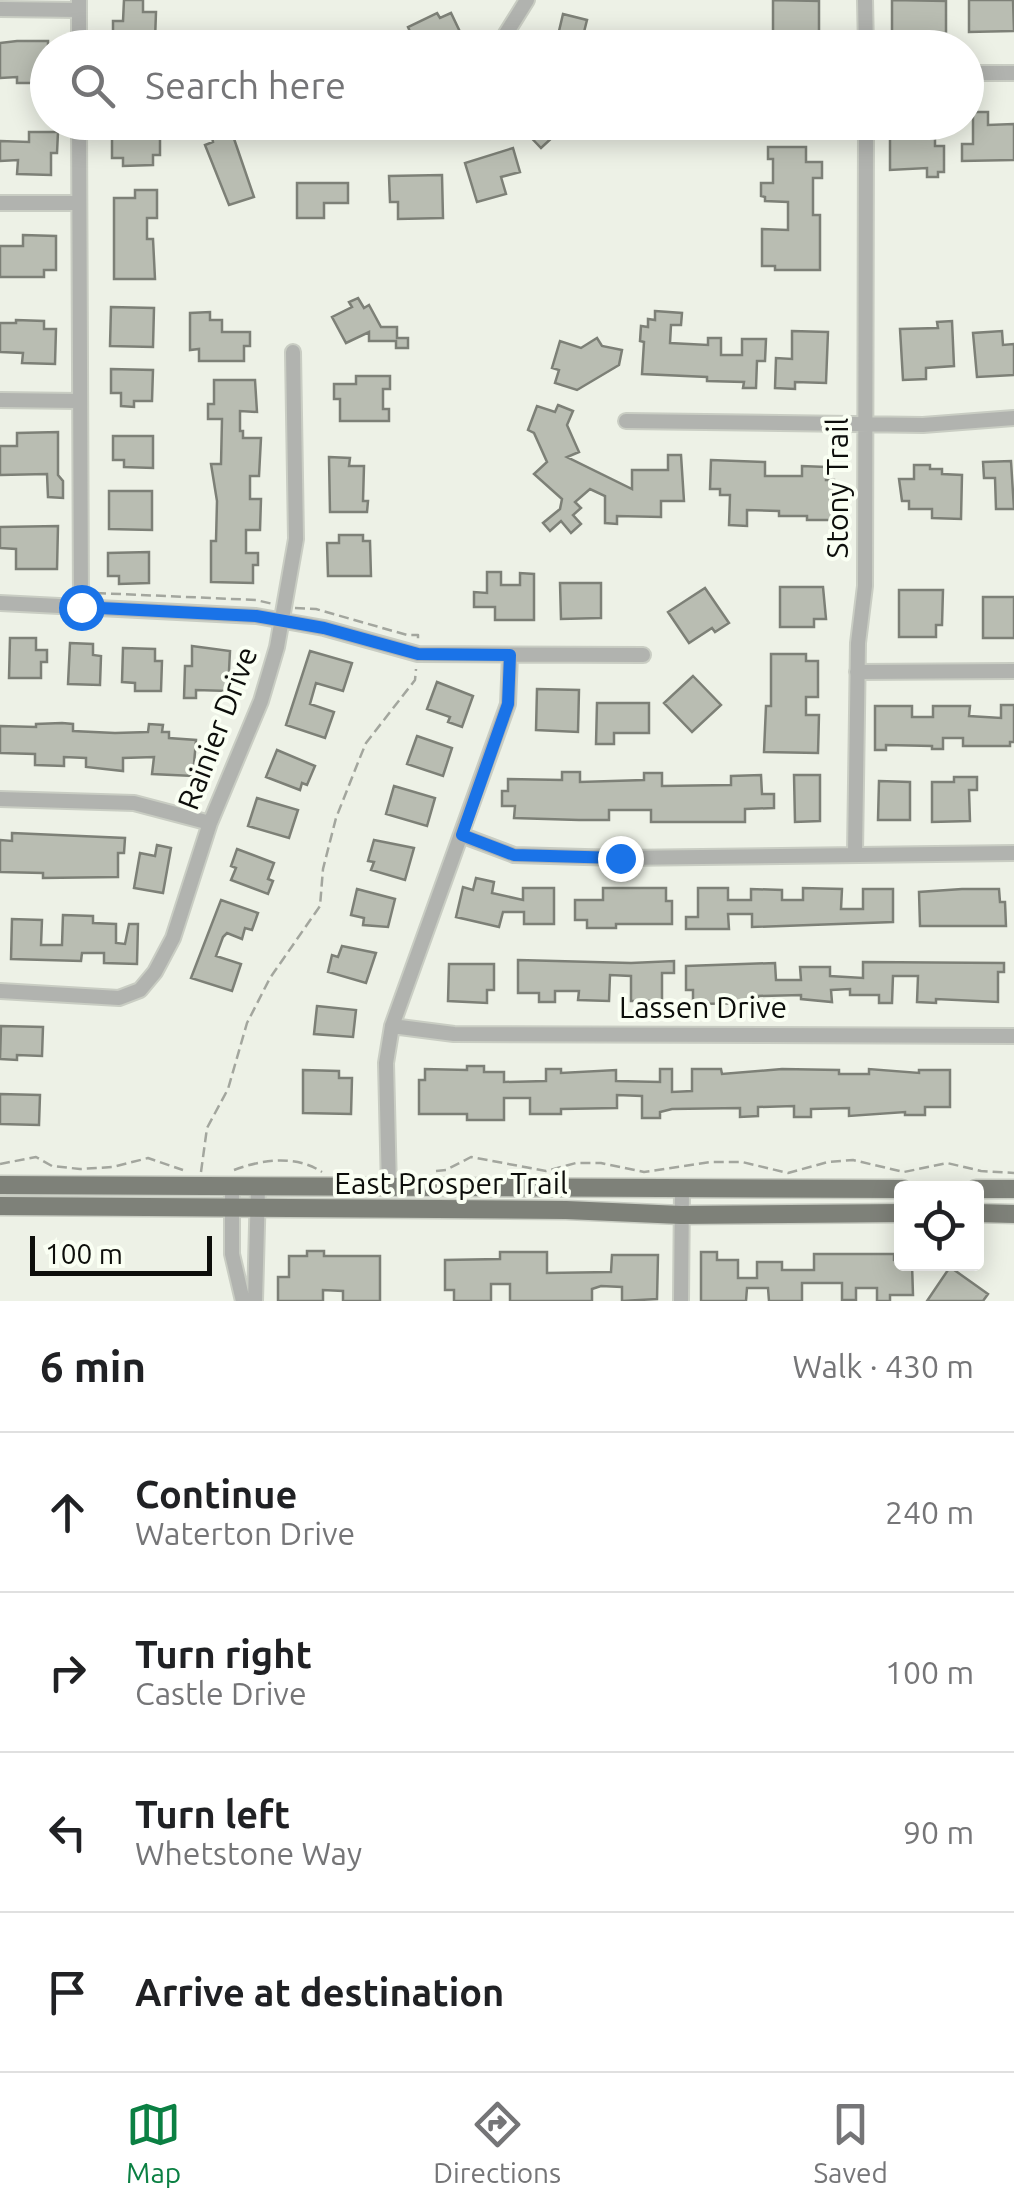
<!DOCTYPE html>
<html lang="en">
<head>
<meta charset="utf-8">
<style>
  :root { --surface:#fff; --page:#f6f6f6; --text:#202124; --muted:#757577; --line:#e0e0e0; --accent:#0b8043 }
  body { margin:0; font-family:Ubuntu,sans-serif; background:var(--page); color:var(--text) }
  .controls { position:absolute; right:30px; bottom:30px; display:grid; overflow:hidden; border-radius:10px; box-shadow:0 5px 25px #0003 }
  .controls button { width:90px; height:90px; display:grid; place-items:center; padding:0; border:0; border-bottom:2px solid var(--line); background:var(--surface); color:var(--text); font:50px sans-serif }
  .scale { position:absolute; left:30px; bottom:25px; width:182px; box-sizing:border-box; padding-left:10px; border:5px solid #0d0e0b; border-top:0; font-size:28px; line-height:35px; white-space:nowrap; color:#0d0e0b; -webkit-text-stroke:8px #fafff3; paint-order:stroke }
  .stop { position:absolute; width:30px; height:30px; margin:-22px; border:8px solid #1a73e8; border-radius:50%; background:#fff }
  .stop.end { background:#1a73e8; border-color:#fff; box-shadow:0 2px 10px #0008 }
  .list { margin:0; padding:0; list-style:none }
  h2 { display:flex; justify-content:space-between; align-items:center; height:130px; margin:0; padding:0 40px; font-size:42px }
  h2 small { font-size:32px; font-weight:400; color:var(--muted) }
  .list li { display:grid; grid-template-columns:65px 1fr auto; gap:30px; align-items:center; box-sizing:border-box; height:160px; padding:0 40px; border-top:2px solid var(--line) }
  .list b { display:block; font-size:38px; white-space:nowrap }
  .list p { margin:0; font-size:32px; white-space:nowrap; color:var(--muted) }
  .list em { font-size:32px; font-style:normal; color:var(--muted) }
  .icon { flex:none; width:55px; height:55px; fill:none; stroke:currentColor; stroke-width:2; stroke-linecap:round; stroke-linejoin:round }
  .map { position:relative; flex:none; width:1014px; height:1301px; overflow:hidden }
  .search { position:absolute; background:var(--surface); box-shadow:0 5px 25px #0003; left:30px; right:30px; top:30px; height:110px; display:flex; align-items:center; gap:25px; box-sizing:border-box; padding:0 35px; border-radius:55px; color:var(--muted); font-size:38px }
  .sheet { height:770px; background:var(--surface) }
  nav { display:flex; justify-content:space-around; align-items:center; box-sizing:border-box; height:140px; border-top:2px solid var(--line); background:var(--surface); font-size:28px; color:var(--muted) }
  nav a { display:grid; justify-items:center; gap:5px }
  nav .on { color:var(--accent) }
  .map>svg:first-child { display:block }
  .building { fill:#b9bdb2; stroke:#7d8077; stroke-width:2.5 }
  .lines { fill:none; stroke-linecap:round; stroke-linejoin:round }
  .minor-casing { stroke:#c9cdc3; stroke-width:18 }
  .major-casing { stroke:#c9cdc3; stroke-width:21 }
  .path { stroke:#a3a69e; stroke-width:2.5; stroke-dasharray:10 5; stroke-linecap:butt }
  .minor { stroke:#b1b3af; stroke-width:14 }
  .major { stroke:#7e8179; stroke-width:18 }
  .route { stroke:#1a73e8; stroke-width:12 }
  .labels { text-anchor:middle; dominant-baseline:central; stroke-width:8; stroke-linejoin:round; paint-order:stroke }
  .street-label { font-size:30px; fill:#0d0e0b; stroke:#fafff3 }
</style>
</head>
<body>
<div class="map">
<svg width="1014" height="1301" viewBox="0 0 1014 1301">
  <rect width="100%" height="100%" fill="#edf1e6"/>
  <path class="building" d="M 124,0 L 143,0 L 143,12 L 156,12 L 155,40 L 147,40 L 147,48 L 113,48 L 113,21 L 123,21 Z
    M 773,0 L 819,1 L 819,48 L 797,48 L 797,37 L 773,37 Z
    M 892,0 L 946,1 L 946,34 L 892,35 Z
    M 969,0 L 1013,0 L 1014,31 L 969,32 Z
    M 437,13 L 440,18 L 451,13 L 462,36 L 438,48 L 407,48 L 403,40 L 412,36 L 408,27 Z
    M 563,14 L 587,20 L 580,48 L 555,48 Z
    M 312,32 L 356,33 L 356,48 L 311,48 Z
    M 17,41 L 48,41 L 48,83 L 17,83 L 17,77 L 0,78 L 0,43 Z
    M 973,112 L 988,112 L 988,125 L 1014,124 L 1014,160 L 962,161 L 962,144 L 973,144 Z
    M 528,122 L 569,122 L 541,148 L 522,128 Z
    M 918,122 L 935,122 L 935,146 L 944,146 L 944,172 L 938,172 L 938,177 L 927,177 L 927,168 L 890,170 L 890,130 L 918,130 Z
    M 231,130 L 254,197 L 229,205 L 205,145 L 213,142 L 212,137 Z
    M 29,132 L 58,132 L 57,153 L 51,153 L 51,175 L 17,174 L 18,160 L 0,161 L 0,141 L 29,142 Z
    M 160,133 L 160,155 L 153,155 L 153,165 L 123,166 L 123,158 L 112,158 L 112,134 Z
    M 768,147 L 806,147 L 806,162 L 822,162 L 822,178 L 813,178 L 813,215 L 820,215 L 820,270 L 775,270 L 775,266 L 762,266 L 762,229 L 788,230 L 788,202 L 765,201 L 765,197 L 761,196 L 761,183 L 773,183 L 773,159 L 768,159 Z
    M 513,148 L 520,172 L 501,177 L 506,194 L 477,202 L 465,163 Z
    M 442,175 L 443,218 L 398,219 L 398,202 L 390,202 L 389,176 Z
    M 297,183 L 348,183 L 348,203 L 324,203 L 324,218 L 297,218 Z
    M 135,190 L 157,190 L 157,218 L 147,218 L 147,239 L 153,239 L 155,279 L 114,279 L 114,198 L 135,198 Z
    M 23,235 L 56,236 L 56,270 L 44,270 L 44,277 L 0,277 L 0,246 L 23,246 Z
    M 358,298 L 364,308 L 369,305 L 381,327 L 397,327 L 397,338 L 408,338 L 408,348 L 396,348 L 396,341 L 369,341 L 369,332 L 346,343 L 332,317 L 352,307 L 349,302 Z
    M 111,307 L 154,308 L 153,347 L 110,346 Z
    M 655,311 L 682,313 L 681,325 L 671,325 L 670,343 L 708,345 L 708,338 L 721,338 L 721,355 L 742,355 L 742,339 L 766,339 L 765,361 L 757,361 L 756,388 L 743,388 L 744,382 L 707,381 L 707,377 L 642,374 L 644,342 L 640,341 L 641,326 L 648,327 L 648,319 L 655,320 Z
    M 210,312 L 210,320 L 222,320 L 222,332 L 250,332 L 250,346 L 244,346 L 244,361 L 199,361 L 199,349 L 190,350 L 190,313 Z
    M 16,320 L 44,321 L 44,329 L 56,329 L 55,364 L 22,363 L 23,353 L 0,352 L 0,323 L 16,323 Z
    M 952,321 L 954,366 L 926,368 L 926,379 L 903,380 L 900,329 L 938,328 L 937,322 Z
    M 792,331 L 828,332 L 826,383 L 795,382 L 795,389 L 775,388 L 776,358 L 792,359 Z
    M 1002,331 L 1003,345 L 1014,344 L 1014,375 L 977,377 L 973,333 Z
    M 597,338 L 602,346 L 622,350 L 619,365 L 577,390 L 555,383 L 559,370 L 552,368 L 560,341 L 581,348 Z
    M 111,369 L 153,370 L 152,401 L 134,401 L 134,407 L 121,406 L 121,393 L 111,393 Z
    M 356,376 L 390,376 L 390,389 L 383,389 L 383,409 L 389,409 L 389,421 L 340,421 L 340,399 L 334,399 L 334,384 L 356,384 Z
    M 214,380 L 255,380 L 257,412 L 240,411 L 240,431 L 243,431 L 243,438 L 261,438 L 259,476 L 250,476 L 250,499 L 261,499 L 260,530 L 246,530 L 246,553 L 258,553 L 258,565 L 253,565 L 253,583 L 211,582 L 211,541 L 216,541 L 217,501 L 211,464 L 221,464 L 222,419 L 208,419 L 208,404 L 214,404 Z
    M 558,405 L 573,411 L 567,425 L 579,452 L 567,457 L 632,489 L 632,470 L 668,470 L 668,455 L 681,455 L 684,501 L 661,501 L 661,517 L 617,516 L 617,524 L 605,523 L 605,496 L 590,489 L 575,502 L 581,508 L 573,515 L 581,524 L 571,533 L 561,521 L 550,531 L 543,523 L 560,509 L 562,499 L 534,474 L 547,462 L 534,433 L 528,430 L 537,406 L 555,412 Z
    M 58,432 L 58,475 L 63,481 L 63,498 L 48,497 L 47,474 L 0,475 L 0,446 L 17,446 L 17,433 Z
    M 113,436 L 153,436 L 153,468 L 124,467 L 124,460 L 113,460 Z
    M 329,457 L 350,458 L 349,466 L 364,466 L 363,501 L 368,501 L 367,512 L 330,512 Z
    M 711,460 L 765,462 L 765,476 L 802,476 L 802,466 L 826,467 L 826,480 L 834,480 L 834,520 L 807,520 L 807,516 L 779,516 L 779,511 L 747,510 L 747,526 L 729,525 L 730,495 L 720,495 L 720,489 L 710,489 Z
    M 1011,461 L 1014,509 L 996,509 L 995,478 L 984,478 L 983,462 Z
    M 914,465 L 930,465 L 930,469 L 942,469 L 942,474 L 962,475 L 961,519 L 932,518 L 932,509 L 909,509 L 909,501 L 902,501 L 899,479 L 914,479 Z
    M 109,491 L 152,491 L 152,530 L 109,529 Z
    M 58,526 L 57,569 L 16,569 L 16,549 L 0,548 L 0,527 Z
    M 339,535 L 363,535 L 363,541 L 370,541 L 371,576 L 328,576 L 327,543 L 339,543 Z
    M 149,552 L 149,583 L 119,584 L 119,576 L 108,576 L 108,553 Z
    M 487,572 L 501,572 L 501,585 L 520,585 L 520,573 L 534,574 L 534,620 L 495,620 L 495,607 L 474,607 L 474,592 L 487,593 Z
    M 560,583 L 601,583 L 601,618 L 561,619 Z
    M 780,587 L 823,587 L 826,619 L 814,619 L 814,627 L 780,627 Z
    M 705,588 L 729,623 L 715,632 L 712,628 L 689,643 L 668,612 Z
    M 899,590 L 943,590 L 942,625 L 936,625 L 936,637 L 899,637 Z
    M 983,597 L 1014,597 L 1014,638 L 983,638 Z
    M 10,638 L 36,638 L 36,650 L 47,650 L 47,662 L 41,662 L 41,678 L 9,678 Z
    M 70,643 L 93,644 L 93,655 L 101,656 L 100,685 L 68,684 Z
    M 192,646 L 230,651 L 228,691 L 196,690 L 196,698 L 184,698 L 185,666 L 192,666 Z
    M 123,648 L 155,649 L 155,661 L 162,661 L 161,691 L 135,691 L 135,683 L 122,682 Z
    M 310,651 L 352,663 L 343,691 L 316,683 L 310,704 L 334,712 L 325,738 L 286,725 Z
    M 771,654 L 806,654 L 806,661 L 818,661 L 818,697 L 806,697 L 806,715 L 819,715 L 818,753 L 764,752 L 766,706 L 771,706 Z
    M 693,676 L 721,705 L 692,732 L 664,703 Z
    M 437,682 L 473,696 L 462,727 L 448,722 L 450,717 L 427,709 Z
    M 537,689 L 579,690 L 578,732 L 536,730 Z
    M 597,703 L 649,703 L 649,733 L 614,733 L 614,744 L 596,744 Z
    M 1001,705 L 1014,705 L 1014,742 L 1010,742 L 1010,746 L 963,746 L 963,738 L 943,738 L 943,749 L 932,749 L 932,746 L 886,745 L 886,750 L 875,750 L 875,706 L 912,706 L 912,717 L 933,717 L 933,706 L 970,706 L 969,716 L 1001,718 Z
    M 62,723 L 73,724 L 73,731 L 115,733 L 148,732 L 149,724 L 163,725 L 162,732 L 169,732 L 169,738 L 196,740 L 193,776 L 152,774 L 154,757 L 123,758 L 123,771 L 86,767 L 86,758 L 64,757 L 64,766 L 35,765 L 35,754 L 0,753 L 0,726 L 36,727 L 36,724 Z
    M 417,736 L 452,748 L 443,776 L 407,764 Z
    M 277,750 L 315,766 L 307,785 L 302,783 L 300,790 L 266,777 Z
    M 562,772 L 580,772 L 580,782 L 644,780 L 644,773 L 662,773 L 662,786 L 731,785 L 731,776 L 761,775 L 762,794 L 774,794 L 774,808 L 745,809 L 745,822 L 651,822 L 651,810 L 609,810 L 609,820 L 579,820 L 514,818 L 515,806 L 502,806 L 502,791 L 508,791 L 508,779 L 562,780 Z
    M 794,775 L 820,775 L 820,821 L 795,822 Z
    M 954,777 L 977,777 L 977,790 L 969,790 L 970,821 L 932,822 L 932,782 L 954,782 Z
    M 879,781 L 910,782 L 910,820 L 878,820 Z
    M 394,786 L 435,798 L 427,826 L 386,814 Z
    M 257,798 L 298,810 L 289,838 L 248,826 Z
    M 12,833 L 125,838 L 124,853 L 118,853 L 118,877 L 43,878 L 43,873 L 0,872 L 0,840 L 12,841 Z
    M 374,840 L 414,848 L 405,880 L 371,870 L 374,862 L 368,861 Z
    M 157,845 L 171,848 L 163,893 L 134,888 L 140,853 L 155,856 Z
    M 237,849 L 274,863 L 268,879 L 273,881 L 268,894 L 231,880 L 236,868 L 231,866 Z
    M 476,878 L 494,882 L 492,893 L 523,900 L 523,888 L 554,888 L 554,924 L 524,924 L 524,912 L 503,912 L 499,927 L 456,917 L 463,887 L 473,890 Z
    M 603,888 L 666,888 L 666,901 L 672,901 L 672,924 L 616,924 L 616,928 L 587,928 L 587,920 L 575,920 L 575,900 L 603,900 Z
    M 698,888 L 728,888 L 728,900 L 751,900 L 751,889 L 782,890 L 782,900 L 803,900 L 803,888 L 842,889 L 841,909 L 863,909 L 863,889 L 893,889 L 893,922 L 752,927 L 752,914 L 728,914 L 729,929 L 686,929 L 686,917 L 698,917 Z
    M 357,889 L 395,899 L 388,927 L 363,925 L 364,918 L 351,915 Z
    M 962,889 L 999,889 L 1000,902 L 1005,902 L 1006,926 L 920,926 L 919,892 Z
    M 221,900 L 258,913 L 252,930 L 245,928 L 242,939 L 227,933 L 223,937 L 216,956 L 241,964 L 232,991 L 191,978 Z
    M 63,915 L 93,916 L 93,923 L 116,924 L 116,943 L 125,944 L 129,924 L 138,924 L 137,964 L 104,963 L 104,953 L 82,953 L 81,961 L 11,959 L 12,919 L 42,920 L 41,945 L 62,945 Z
    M 342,946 L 376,953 L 366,983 L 328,972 L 332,955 L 338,957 Z
    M 518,960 L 631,963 L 674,961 L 674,973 L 662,973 L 662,1001 L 631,1001 L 631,976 L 610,975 L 609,1001 L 578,1000 L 579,991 L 555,991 L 555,1002 L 539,1002 L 539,993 L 518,993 Z
    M 863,962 L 1004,963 L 1004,972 L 998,972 L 998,1002 L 936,999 L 936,1003 L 917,1002 L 918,976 L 893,976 L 892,1003 L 879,1003 L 879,995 L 850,995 L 850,989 L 831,990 L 832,1002 L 801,999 L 801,995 L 758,996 L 758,1003 L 693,1004 L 693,990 L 686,990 L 686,966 L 775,963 L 776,980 L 801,980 L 800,967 L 830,967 L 830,976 L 863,978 Z
    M 449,964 L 494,964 L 494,990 L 487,990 L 487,1003 L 448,1001 Z
    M 317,1006 L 356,1010 L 353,1037 L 314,1034 Z
    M 1,1026 L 43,1027 L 42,1056 L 17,1055 L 17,1060 L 0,1059 Z
    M 467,1066 L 484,1066 L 484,1072 L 504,1072 L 504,1082 L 546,1081 L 546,1069 L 561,1069 L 561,1073 L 616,1070 L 616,1081 L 660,1082 L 660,1069 L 672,1069 L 672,1092 L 692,1091 L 692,1069 L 721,1069 L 722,1074 L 782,1069 L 839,1070 L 839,1074 L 869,1074 L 869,1069 L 919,1073 L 919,1070 L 950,1070 L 950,1107 L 925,1107 L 925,1115 L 905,1115 L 905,1112 L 849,1116 L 849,1108 L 811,1109 L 811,1117 L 794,1117 L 794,1106 L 758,1107 L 758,1116 L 740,1117 L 740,1108 L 672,1109 L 660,1112 L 660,1118 L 642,1118 L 642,1096 L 617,1095 L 617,1108 L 561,1109 L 561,1114 L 530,1114 L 530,1098 L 504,1098 L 504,1120 L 467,1120 L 467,1114 L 419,1114 L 419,1080 L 425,1080 L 425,1069 L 467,1070 Z
    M 303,1070 L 339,1071 L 339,1078 L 352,1078 L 351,1114 L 303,1113 Z
    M 0,1094 L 40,1095 L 39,1125 L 0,1124 Z
    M 307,1251 L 324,1251 L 324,1256 L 380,1256 L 380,1301 L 343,1301 L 343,1291 L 323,1290 L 323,1301 L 278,1301 L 278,1277 L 289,1277 L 289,1256 L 307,1256 Z
    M 500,1252 L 547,1252 L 547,1273 L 611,1272 L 612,1255 L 658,1255 L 657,1299 L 622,1301 L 622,1287 L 601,1286 L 592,1289 L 592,1301 L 510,1301 L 510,1284 L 491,1284 L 491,1301 L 454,1301 L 454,1290 L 445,1290 L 445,1260 L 500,1259 Z
    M 701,1252 L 717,1252 L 717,1260 L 738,1260 L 738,1278 L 757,1278 L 757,1262 L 782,1262 L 782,1270 L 814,1270 L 814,1254 L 894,1254 L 894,1260 L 912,1264 L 913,1295 L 890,1295 L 890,1301 L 877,1301 L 877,1288 L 856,1288 L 856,1300 L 842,1300 L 842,1283 L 802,1283 L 802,1301 L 769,1301 L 768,1288 L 747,1288 L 746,1301 L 701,1301 Z
    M 950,1267 L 988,1294 L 983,1301 L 927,1301 Z"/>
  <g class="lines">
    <defs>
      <path id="minor" d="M 865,0 L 866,48
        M 0,9 L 79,10
        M 79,48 L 79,0
        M 497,48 L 527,0
        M 966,73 L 1014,73
        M 79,122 L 81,607
        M 319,122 L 401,122
        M 0,203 L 78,203
        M 0,400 L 78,401
        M 626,421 L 923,425 L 1014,418
        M 0,603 L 256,616 L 324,628 L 418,654 L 643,655
        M 857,672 L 1014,671
        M 0,799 L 134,803 L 210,823
        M 461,835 L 514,855 L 620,858 L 1014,853
        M 855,853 L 858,643 L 865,586 L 866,122
        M 0,991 L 119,998 L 140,990 L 155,972 L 173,938 L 210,823 L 261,701 L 277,647 L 296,539 L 293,352
        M 392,1026 L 454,1034 L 1014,1036
        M 232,1188 L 232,1254 L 243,1301
        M 389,1189 L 386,1063 L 392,1026 L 508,704 L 510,655
        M 255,1301 L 258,1188
        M 681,1301 L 682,1189"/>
      <path id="major" d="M 0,1185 L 902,1189
        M 976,1189 L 1014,1189
        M 0,1206 L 566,1210 L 681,1215 L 902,1213
        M 976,1213 L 1014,1214"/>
    </defs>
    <use href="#minor" class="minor-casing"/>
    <use href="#major" class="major-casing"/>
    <path class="path" d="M 96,593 L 256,600 L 273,604
      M 295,608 L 316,609 L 407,635 L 418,635 L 418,641
      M 0,1164 L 36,1157 L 52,1166 L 80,1169 L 113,1167 L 148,1158 L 183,1170
      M 234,1170 C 263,1159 296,1155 322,1172
      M 436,1171 L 446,1170 L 471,1157 L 546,1171 L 576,1163 L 601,1163 L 644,1172 L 711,1162 L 742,1162 L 788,1173 L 828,1162 L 853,1160 L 904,1172 L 947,1163 L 981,1171 L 1014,1173
      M 201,1172 L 207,1128 L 228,1089 L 247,1023 L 270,978 L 320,906 L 323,869 L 336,818 L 359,760 L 366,743 L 415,680 L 416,669"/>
    <use href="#minor" class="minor"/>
    <use href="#major" class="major"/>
  </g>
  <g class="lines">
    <path class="route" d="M 81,607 L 256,616 L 324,628 L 418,654 L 510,655 L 508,704 L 462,835 L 514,855 L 620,858"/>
  </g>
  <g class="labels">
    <g class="street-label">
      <text transform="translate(837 488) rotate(-90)">Stony Trail</text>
      <text transform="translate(217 728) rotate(-69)">Rainier Drive</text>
      <text x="703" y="1007">Lassen Drive</text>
      <text x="451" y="1183">East Prosper Trail</text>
    </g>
  </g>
</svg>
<div class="controls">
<button><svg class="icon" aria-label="locate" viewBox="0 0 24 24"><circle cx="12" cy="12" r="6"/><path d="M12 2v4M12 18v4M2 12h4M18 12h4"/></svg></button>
</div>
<div class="scale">100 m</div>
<div class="stop" style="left:81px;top:607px"></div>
<div class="stop end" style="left:620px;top:858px"></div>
<div class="search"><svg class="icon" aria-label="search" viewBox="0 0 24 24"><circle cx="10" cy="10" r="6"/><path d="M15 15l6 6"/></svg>Search here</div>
</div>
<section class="sheet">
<h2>6 min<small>Walk · 430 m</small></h2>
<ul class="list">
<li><svg class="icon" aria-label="ahead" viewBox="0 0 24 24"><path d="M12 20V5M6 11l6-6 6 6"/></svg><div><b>Continue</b><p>Waterton Drive</p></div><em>240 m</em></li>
<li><svg class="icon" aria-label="right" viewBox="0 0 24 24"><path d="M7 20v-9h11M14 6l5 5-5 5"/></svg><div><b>Turn right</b><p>Castle Drive</p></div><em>100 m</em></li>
<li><svg class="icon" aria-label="left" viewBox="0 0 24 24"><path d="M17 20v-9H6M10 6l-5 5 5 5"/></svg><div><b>Turn left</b><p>Whetstone Way</p></div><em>90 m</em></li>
<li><svg class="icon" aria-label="arrive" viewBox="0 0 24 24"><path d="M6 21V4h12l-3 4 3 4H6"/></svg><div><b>Arrive at destination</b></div></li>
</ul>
</section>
<nav>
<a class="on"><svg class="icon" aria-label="map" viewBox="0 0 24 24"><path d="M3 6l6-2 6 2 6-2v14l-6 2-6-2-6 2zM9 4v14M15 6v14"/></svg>Map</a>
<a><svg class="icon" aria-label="directions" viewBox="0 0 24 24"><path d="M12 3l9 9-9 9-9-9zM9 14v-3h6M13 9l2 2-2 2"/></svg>Directions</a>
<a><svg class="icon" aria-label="saved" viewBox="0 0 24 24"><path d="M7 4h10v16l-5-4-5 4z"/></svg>Saved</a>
</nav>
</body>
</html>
